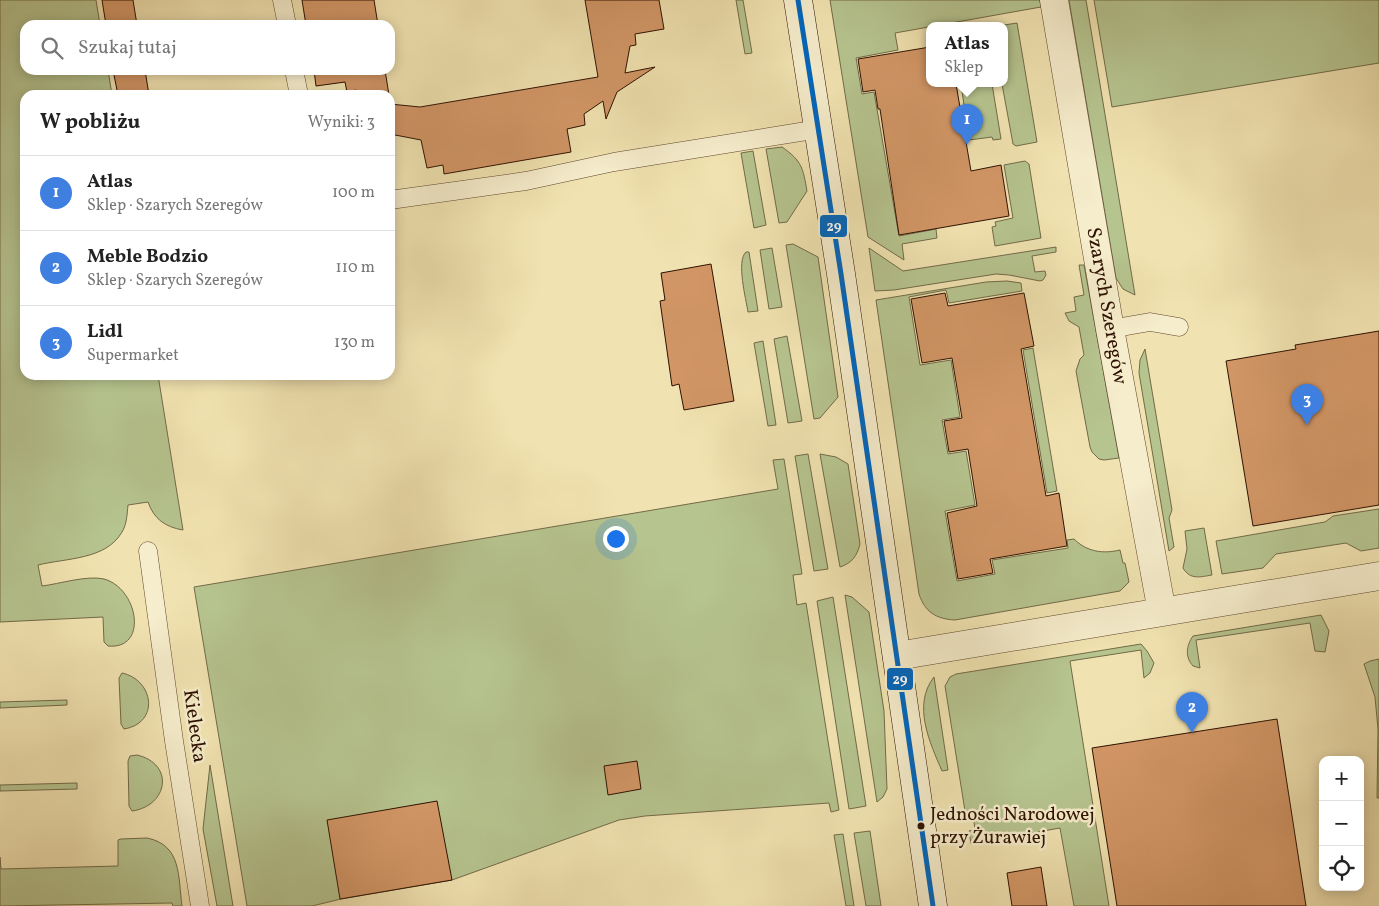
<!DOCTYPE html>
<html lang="pl">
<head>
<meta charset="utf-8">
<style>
  :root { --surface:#fff; --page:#f2f2f2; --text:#222; --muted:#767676; --line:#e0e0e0; --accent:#0f766e }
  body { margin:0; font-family:Vollkorn,serif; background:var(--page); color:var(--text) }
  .controls { position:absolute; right:15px; bottom:15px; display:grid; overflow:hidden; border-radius:10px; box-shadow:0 2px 12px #0003 }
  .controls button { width:45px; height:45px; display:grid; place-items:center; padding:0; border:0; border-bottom:1px solid var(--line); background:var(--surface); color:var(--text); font:25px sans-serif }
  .you { position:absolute; left:615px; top:538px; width:18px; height:18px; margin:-12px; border:4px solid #fff; border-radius:50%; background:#1a73e8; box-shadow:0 0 0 8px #1a73e833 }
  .badge { display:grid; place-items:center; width:32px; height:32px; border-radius:50%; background:var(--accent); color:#fff; font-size:16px; font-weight:700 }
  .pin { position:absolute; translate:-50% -41px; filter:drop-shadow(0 1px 2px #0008) }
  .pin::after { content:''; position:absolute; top:26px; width:18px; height:15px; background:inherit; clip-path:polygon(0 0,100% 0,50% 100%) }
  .popup { position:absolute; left:926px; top:22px; width:82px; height:65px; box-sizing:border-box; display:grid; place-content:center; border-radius:10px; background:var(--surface); filter:drop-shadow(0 1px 4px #0005); font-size:16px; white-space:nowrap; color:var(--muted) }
  .popup b { font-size:19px; color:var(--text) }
  .popup::after { content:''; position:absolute; left:50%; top:100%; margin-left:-10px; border:10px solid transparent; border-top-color:var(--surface) }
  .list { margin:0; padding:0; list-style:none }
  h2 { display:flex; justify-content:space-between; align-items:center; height:65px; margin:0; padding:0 20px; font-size:21px }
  h2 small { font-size:16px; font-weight:400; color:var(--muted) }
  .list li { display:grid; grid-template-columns:32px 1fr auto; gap:15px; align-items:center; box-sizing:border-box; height:75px; padding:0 20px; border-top:1px solid var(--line) }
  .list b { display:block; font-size:19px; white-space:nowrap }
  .list p { margin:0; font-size:16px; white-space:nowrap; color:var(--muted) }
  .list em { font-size:16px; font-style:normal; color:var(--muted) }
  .icon { flex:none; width:28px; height:28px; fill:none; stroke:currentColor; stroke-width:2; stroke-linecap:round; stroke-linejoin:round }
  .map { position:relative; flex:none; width:1379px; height:906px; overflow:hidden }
  .search { position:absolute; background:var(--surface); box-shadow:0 2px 12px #0003; left:20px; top:20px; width:375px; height:55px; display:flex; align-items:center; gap:12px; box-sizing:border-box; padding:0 18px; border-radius:15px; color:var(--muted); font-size:19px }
  .panel { position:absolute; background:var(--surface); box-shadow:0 2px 12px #0003; left:20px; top:90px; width:375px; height:290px; border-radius:15px }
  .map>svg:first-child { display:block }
  .green { fill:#b6c48f; stroke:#726a48 }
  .building { fill:#d29666; stroke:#2e1100 }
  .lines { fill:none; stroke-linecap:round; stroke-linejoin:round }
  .lane-casing { stroke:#5f462c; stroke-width:19 }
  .street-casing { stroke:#5f462c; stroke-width:29 }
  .secondary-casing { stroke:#2e1100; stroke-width:29 }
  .lane { stroke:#f6edcc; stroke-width:18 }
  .street { stroke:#f6edcc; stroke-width:28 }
  .secondary { stroke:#f6edcc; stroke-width:28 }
  .bus-1-casing { stroke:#f6edcc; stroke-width:9 }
  .bus-1 { stroke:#0065bd; stroke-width:5 }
  .bus-dot { fill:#2e1100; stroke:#f6edcc; stroke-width:2 }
  .labels { text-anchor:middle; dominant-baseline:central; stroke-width:5; stroke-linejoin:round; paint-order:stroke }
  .bus-label { font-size:19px; fill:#2e1100; stroke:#f6edcc; text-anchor:start }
  .street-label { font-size:20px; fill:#2e1100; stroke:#f6edcc }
  .line-badge { stroke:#f6edcc; stroke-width:2 }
  .badge-label { font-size:14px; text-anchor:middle; font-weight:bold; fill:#fff }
</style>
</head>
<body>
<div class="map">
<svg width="1379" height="906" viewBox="0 0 1379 906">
  <rect width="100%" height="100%" fill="#f1e3b1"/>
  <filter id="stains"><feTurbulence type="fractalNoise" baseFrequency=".004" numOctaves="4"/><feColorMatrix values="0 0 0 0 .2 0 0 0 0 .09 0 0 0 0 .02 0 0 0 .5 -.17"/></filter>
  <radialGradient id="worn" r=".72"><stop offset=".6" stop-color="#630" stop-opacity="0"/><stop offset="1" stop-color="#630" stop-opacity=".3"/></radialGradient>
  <path class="green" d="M 0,0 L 96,0 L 100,25 L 25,25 L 25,70 L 108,70 L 112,95 L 25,95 L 25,375 L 158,375 L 183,530 C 165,527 154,519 148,502 L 128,505 C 127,514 127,524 122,532 C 106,560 66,558 38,565 L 42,586 C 59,584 87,575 104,579 C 138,588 149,650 108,646 L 104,642 L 103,617 L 0,622 Z
    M 736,0 L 743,0 L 752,53 L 745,54 Z
    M 830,0 L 1040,0 L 1041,7 L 895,33 L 898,50 L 856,58 L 862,94 L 874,92 L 899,236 L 936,229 L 937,238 L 902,244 L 904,260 L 868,237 Z
    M 1069,0 L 1086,0 L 1135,295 L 1123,289 L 1116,278 Z
    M 1094,0 L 1379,0 L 1379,63 L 1112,107 Z
    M 1017,23 L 1037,142 L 1016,146 L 1013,144 L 1002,84 L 1004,84 L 1004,26 L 998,26 Z
    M 961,84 L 992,84 L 1001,139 L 993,140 L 992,137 L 969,140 Z
    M 782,147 C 802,161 803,168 807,191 L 787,222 L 779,223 L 766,149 Z
    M 753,151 L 766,225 L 754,228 L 741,153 Z
    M 1025,161 L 1029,164 L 1041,238 L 995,246 L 992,227 L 996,226 L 995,222 L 1013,218 L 1004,165 Z
    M 793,244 L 818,257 L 838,397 L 820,418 L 814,419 L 786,245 Z
    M 1056,247 L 1056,252 L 1032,256 L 1035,272 L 1045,271 L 1046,275 L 1043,280 L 1040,281 L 1009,275 L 996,274 L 894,290 L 875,291 L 869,248 L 903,271 Z
    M 772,248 L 782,307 L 769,309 L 760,250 Z
    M 746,252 L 749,252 L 758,311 L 748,312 C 746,299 736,261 746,252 Z
    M 1079,265 L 1084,265 L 1119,458 L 1104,460 L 1099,459 L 1092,452 L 1090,447 L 1076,371 L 1080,359 L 1084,355 L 1079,327 L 1069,321 L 1065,313 L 1076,311 L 1074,297 L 1084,295 Z
    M 1007,281 L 1021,283 L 1022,291 L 949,303 L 946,290 L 909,297 L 920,365 L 951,360 L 960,417 L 942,420 L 948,454 L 966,451 L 975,505 L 945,511 L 957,581 L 995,574 L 992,560 L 1068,548 L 1067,540 L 1074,539 C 1087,552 1103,554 1120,550 L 1123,563 L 1125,563 L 1129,582 L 1120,591 L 955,620 C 936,619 925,612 919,594 L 876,300 L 986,282 Z
    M 787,336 L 802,421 L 788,423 L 774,339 Z
    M 763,341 L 776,425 L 768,426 L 754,343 Z
    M 1033,348 L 1057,491 L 1047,493 L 1023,350 Z
    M 1145,349 L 1172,510 L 1169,518 L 1174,547 L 1169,551 L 1139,373 L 1140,360 Z
    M 808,454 L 828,569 L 814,571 L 795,456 Z
    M 820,454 L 836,457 L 848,464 L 860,544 C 857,556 852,563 840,567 Z
    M 784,459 L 802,574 L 793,575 L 797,605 L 806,603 L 839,810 L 831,812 L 829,803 L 645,816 L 619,820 L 452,880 L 341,899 L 312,906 L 247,906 L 194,587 L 778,489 L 773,460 Z
    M 1379,509 L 1379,548 L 1361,551 L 1346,543 L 1276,554 L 1263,568 L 1222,574 L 1216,541 L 1325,522 L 1333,516 Z
    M 1204,528 L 1212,575 C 1200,577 1190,580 1183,568 L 1187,549 L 1185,531 Z
    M 845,595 L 852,597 L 869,612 L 884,711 L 887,789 L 883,797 L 877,802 Z
    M 833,597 L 866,806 L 849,809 L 817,601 Z
    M 1321,615 L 1329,631 L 1325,652 L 1315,651 L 1310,623 L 1196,640 L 1200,668 L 1193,666 C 1185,657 1186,646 1193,636 Z
    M 1141,644 L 1147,651 L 1154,663 L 1150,673 L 1144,678 L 1141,650 L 1070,661 L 1109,906 L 1074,906 L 1060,828 L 971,844 L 969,831 L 975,829 L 972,810 L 965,811 L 945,686 L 950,677 L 956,674 Z
    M 1379,659 L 1379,798 L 1377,798 L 1378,729 L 1375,697 L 1364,664 L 1370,661 Z
    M 122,673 C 154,680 160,723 124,729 L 121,724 L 119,678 Z
    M 934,677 L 948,770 L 942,771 C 930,743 912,705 934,677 Z
    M 67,700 L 67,705 L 0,708 L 0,702 Z
    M 137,755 C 175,764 168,806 132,811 L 129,806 L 128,761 L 130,756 Z
    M 210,765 L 233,906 L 217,906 L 203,829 Z
    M 77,783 L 77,789 L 0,791 L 0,785 Z
    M 870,831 L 881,906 L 866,906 L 854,833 Z
    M 843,834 L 854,906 L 846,906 L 834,835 Z
    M 147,838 C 182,845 178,877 182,906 L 173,906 L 172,903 L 0,906 L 0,857 L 1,869 L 118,866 L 118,840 L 121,839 Z"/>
  <path class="building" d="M 102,0 L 133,0 L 137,25 L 106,25 Z
    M 302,0 L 374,0 L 378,25 L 306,25 Z
    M 585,0 L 659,0 L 664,29 L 635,34 L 636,45 L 630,46 L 625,73 L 655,67 L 617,92 L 606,119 L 603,101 L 584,114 L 585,125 L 567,129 L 571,152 L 444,174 L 443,165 L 427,168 L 421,140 L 390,134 L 390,104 L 420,107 L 598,77 Z
    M 930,47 L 930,84 L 956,84 L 971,171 L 1001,165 L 1009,216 L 899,235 L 880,109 L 878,109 L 875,90 L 863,92 L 858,59 Z
    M 113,70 L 145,70 L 149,95 L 118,95 Z
    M 314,70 L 385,70 L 389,95 L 357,95 L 356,90 L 347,92 L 345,82 L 316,86 Z
    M 711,264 L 734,401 L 684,410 L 679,384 L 672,386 L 660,301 L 665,300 L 661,273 Z
    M 945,293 L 948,306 L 1024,293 L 1034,346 L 1021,349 L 1046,496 L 1059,493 L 1067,546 L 990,559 L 993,573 L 958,579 L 947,513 L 977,506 L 968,449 L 949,452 L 944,421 L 962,418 L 952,358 L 922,363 L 911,299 Z
    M 1379,331 L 1379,505 L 1253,526 L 1226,361 L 1296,349 L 1295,345 Z
    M 1277,719 L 1306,906 L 1117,906 L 1092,748 Z
    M 637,761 L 641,789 L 608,795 L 604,766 Z
    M 437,801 L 452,880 L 340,899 L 327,820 Z
    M 1041,867 L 1047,906 L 1012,906 L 1007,873 Z"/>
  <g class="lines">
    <defs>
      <path id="lane" d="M 282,0 L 287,25
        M 294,70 L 299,95
        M 390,200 L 526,181 L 614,162 L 819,129
        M 1110,329 L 1150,322 L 1179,327
        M 148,551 L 174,741 L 200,906"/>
      <path id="street" d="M 1054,0 L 1110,329 L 1162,612
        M 897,656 L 1379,576"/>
      <path id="secondary" d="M 798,0 L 841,274 L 933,906"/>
    </defs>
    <use href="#lane" class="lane-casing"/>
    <use href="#street" class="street-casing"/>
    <use href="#secondary" class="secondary-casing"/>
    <use href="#lane" class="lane"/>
    <use href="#street" class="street"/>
    <use href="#secondary" class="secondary"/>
    <defs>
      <path id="bus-1" d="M 798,0 L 841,274 L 933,906"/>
    </defs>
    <use href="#bus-1" class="bus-1-casing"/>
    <use href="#bus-1" class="bus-1"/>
  </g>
  <circle class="bus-dot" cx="921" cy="826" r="4.5"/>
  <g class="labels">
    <g class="bus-label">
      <text x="930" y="815">Jedności Narodowej<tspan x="930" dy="23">przy Żurawiej</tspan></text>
    </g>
    <g class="street-label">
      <text transform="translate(1106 306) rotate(80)">Szarych Szeregów</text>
      <text transform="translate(194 726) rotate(82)">Kielecka</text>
    </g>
  </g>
  <g class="line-badge">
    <rect x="819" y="214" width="29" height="24" rx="5" fill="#0065bd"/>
    <rect x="886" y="667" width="28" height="24" rx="5" fill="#0065bd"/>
  </g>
  <g class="badge-label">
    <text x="834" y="231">29</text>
    <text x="900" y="684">29</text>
  </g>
  <rect width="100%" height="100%" filter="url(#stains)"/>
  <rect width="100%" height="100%" fill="url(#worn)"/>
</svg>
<div class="controls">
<button>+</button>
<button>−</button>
<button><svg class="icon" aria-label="locate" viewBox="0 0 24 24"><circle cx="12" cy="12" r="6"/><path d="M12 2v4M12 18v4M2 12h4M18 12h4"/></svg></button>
</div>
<div class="you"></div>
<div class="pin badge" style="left:967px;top:145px;background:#3f7fe0">1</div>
<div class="popup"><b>Atlas</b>Sklep</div>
<div class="pin badge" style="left:1192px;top:733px;background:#3f7fe0">2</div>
<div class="pin badge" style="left:1307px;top:425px;background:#3f7fe0">3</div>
<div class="search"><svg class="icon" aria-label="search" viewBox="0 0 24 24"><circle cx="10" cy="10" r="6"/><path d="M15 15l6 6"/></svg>Szukaj tutaj</div>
<section class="panel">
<h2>W pobliżu<small>Wyniki: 3</small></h2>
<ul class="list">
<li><span class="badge" style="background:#3f7fe0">1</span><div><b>Atlas</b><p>Sklep · Szarych Szeregów</p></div><em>100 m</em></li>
<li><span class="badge" style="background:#3f7fe0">2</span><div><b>Meble Bodzio</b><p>Sklep · Szarych Szeregów</p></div><em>110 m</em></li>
<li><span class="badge" style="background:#3f7fe0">3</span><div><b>Lidl</b><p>Supermarket</p></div><em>130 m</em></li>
</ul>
</section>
</div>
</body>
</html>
